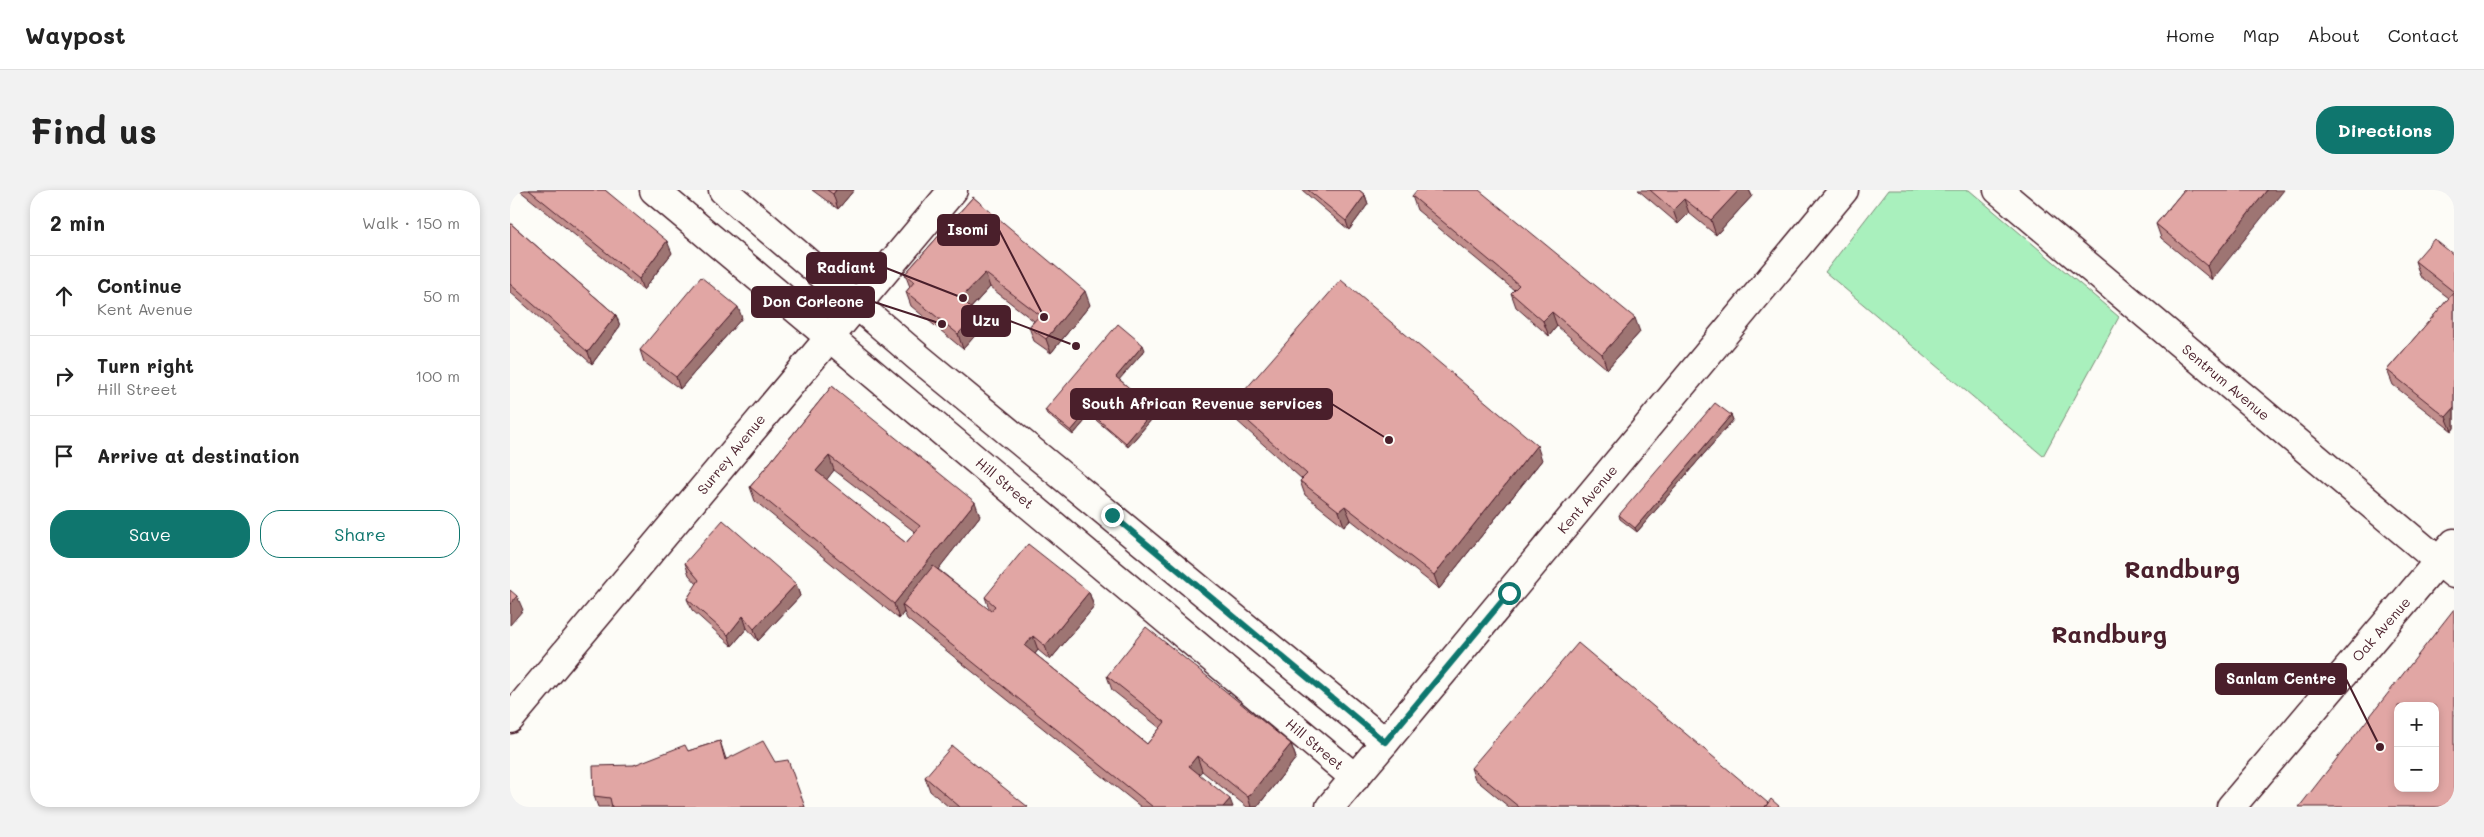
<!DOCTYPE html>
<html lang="en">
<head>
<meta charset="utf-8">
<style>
  :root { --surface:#fff; --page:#f2f2f2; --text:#222; --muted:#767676; --line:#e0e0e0; --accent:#0f766e }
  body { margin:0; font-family:Mali,sans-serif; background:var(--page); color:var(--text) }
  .controls { position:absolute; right:15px; bottom:15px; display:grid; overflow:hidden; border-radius:10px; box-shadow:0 2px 8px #0003 }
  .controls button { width:45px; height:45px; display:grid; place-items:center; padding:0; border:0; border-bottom:1px solid var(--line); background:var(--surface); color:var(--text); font:25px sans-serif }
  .stop { position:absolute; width:15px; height:15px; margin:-11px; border:4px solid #0f766e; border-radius:50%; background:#fff }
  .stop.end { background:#0f766e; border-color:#fff; box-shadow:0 1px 5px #0008 }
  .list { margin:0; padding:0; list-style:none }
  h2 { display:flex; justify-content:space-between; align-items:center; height:65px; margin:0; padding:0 20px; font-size:21px }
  h2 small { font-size:16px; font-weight:400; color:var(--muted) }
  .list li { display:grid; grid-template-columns:32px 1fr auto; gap:15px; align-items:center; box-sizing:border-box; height:80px; padding:0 20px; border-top:1px solid var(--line) }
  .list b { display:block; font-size:19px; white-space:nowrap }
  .list p { margin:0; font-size:16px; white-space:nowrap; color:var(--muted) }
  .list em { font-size:16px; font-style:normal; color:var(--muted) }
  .actions { display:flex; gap:10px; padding:15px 20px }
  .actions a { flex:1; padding:11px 0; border:1px solid var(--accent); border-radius:20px; text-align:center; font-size:18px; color:var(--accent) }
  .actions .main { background:var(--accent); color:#fff }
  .icon { flex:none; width:28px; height:28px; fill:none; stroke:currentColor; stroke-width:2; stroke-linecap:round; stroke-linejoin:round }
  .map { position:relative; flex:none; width:1944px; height:617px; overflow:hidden; border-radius:20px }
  header { display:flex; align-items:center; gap:30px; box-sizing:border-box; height:70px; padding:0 25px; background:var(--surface); border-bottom:1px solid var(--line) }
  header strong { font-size:24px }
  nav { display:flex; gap:28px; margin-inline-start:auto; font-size:18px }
  .intro { display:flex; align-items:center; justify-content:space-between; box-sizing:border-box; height:120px; padding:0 30px }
  h1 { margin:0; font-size:35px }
  .button { padding:12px 22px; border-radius:20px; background:var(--accent); color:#fff; font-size:18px; font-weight:700 }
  main { display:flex; gap:30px; padding:0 30px }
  aside { flex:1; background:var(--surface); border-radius:20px; box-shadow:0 2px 8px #0003 }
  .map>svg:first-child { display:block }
  .green { fill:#a9f0bd; stroke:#7a8874 }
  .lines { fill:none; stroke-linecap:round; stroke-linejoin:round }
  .minor-casing { stroke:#4a1f2b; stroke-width:31 }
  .secondary-casing { stroke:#4a1f2b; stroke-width:31 }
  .minor { stroke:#fdfcf7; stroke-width:28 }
  .secondary { stroke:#fdfcf7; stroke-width:28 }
  .wall { fill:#c28f8d; stroke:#4a1f2b; fill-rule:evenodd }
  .shaded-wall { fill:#9e7473; stroke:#4a1f2b }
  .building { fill:#e1a6a4; stroke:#4a1f2b; fill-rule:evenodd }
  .route { stroke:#0f766e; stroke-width:6 }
  .labels { text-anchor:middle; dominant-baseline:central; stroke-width:5; stroke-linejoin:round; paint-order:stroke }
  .street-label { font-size:14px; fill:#4a1f2b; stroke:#fdfcf7 }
  .town-label { font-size:24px; font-weight:bold; fill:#4a1f2b; stroke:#fdfcf7 }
  .leader { fill:none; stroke:#4a1f2b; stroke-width:2 }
  .callout-dot { fill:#4a1f2b; stroke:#fdfcf7; stroke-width:2 }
  .callout { fill:#4a1f2b; stroke:#4a1f2b; stroke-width:2 }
  .callout-label { font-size:15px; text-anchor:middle; font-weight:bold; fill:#fff }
</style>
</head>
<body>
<header>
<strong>Waypost</strong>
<nav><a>Home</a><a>Map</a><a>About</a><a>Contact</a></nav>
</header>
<div class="intro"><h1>Find us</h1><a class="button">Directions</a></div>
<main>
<aside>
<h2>2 min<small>Walk · 150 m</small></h2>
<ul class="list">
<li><svg class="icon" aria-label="ahead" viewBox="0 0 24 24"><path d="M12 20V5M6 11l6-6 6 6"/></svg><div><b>Continue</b><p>Kent Avenue</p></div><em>50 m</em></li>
<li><svg class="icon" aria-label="right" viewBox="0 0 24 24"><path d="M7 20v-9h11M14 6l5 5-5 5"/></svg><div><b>Turn right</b><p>Hill Street</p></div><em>100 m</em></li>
<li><svg class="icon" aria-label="arrive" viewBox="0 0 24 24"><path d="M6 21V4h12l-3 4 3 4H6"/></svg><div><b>Arrive at destination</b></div></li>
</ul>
<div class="actions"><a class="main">Save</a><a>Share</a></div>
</aside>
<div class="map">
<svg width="1944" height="617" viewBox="0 0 1944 617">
  <rect width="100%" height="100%" fill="#fdfcf7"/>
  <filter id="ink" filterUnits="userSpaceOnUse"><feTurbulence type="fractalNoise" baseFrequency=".02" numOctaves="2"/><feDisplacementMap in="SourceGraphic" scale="10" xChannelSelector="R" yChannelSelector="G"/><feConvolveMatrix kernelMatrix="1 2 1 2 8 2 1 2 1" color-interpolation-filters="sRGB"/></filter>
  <g filter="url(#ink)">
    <path class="green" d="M 1378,0 L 1459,0 L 1609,127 L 1533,266 L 1315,82 Z"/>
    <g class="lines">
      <defs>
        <path id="minor" d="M 1488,0 L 1944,384
          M 0,529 L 443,0
          M 875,552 L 1334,0
          M 1721,617 L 1944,353"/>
        <path id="secondary" d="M 144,0 L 845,588
          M 213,0 L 409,168 L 875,552 L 820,617"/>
      </defs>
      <use href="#minor" class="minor-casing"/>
      <use href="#secondary" class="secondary-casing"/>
      <use href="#minor" class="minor"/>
      <use href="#secondary" class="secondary"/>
    </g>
    <path class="wall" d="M 9,0 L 95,0 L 162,63 L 133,100 Z
      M 302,0 L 344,0 L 328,19 Z
      M 792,0 L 849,0 L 855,5 L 858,14 L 839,40 Z
      M 1128,0 L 1239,0 L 1242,6 L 1206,45 L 1179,23 L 1168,34 Z
      M 1674,0 L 1702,90 L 1651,48 L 1646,34 Z
      M 902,6 L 1130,142 L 1097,179 L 1047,136 L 1039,146 L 1006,117 L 1001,103 L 1004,100 L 907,20 Z
      M 463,7 L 580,115 L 541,163 L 524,151 L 519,137 L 524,131 L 480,97 L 461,118 L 467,124 L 472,138 L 453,159 L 401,116 L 396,102 L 400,97 L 395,84 Z
      M 0,33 L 106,125 L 110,136 L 82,174 L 0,102 Z
      M 1944,65 L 1944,238 L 1942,241 L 1883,195 L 1877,180 L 1939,108 L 1910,86 L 1905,71 Z
      M 232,128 L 170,199 L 134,172 L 130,160 Z
      M 635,160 L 609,189 L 647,223 L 618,257 L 580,225 L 563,245 L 537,224 L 535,220 Z
      M 322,196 L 470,326 L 428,379 L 480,421 L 475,407 L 579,402 L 584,417 L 540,470 L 528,460 L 525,464 L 637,554 L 650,538 L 602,500 L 597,486 L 781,554 L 786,568 L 747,617 L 737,617 L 692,581 L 689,584 L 723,617 L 631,617 L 397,429 L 394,422 L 389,429 L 245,311 L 240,297 ZM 324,280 L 405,342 L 396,353 L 316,290 Z
      M 721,216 L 1032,270 L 929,399 L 841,330 L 834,336 L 795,305 L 790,291 L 792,289 L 726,230 Z
      M 1221,225 L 1223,230 L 1127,342 L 1110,329 L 1109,325 Z
      M 175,373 L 286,394 L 290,406 L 248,451 L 237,438 L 222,456 L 182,420 L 177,409 L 187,394 L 179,385 Z
      M 210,551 L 216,569 L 265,572 L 295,617 L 88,617 L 84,606 L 124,575 L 178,561 Z
      M 961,578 L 1258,613 L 1270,617 L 999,617 L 965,589 Z
      M 415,587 L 518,617 L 439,617 L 420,601 Z"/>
    <path class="shaded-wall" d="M 326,0 L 344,0 L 328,19 L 323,4 Z
      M 1229,0 L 1239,0 L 1242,6 L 1206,45 L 1201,30 Z
      M 1757,0 L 1774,0 L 1702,90 L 1697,76 Z
      M 855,5 L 858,14 L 839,40 L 836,31 Z
      M 1174,9 L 1179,23 L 1168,34 L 1163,20 Z
      M 157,51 L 162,63 L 133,100 L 129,89 Z
      M 475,83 L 480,97 L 456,123 L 451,108 Z
      M 575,101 L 580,115 L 541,163 L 536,149 Z
      M 228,117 L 232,128 L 170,199 L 166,187 Z
      M 1042,122 L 1047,136 L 1039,146 L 1033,131 Z
      M 467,124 L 472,138 L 453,159 L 448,144 Z
      M 106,125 L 110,136 L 82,174 L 78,162 Z
      M 1125,128 L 1130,142 L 1097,179 L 1092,164 Z
      M 633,155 L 635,160 L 608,191 L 606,187 Z
      M 1944,218 L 1944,238 L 1942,241 L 1936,227 Z
      M 645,219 L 647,223 L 618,257 L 616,253 Z
      M 578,221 L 580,225 L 563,245 L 561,241 Z
      M 1221,225 L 1223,230 L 1127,342 L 1125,338 Z
      M 1027,255 L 1032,270 L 929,399 L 924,385 Z
      M 319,266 L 324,280 L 312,296 L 306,281 Z
      M 465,312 L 470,326 L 397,419 L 392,415 L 394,422 L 389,429 L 384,414 Z
      M 835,316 L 841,330 L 834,336 L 829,321 Z
      M 286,394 L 290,406 L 248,451 L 244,439 Z
      M 579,402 L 584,417 L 540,470 L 535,456 Z
      M 7,406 L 13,420 L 0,435 L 0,414 Z
      M 233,426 L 237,438 L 222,456 L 218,445 Z
      M 523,446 L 528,460 L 520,470 L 515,456 Z
      M 781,554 L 786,568 L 747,617 L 741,617 L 738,607 Z
      M 687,566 L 692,581 L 684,590 L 679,576 Z
      M 720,609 L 723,617 L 713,617 Z"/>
    <path class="building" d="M 19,0 L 95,0 L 157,51 L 129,89 Z
      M 317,0 L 326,0 L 323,4 Z
      M 798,0 L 849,0 L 855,5 L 836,31 Z
      M 907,0 L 969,0 L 1125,128 L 1092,164 L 1042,122 L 1033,131 L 1001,103 L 1009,95 L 902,6 Z
      M 1140,0 L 1229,0 L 1201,30 L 1174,9 L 1163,20 Z
      M 1674,0 L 1757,0 L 1697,76 L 1646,34 Z
      M 463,7 L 575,101 L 536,149 L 519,137 L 530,125 L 475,83 L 451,108 L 467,124 L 448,144 L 396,102 L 404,92 L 395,84 Z
      M 0,33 L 106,125 L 78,162 L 0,94 Z
      M 1924,49 L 1944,65 L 1944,218 L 1936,227 L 1877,180 L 1944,102 L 1905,71 Z
      M 191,87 L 228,117 L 166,187 L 130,160 Z
      M 831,90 L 1027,255 L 924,385 L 835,316 L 829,321 L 790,291 L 797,284 L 721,216 Z
      M 608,134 L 633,155 L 606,187 L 645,219 L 616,253 L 578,221 L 561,241 L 535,220 Z
      M 322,196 L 465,312 L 384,414 L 240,297 ZM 319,266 L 410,336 L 396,353 L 306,281 Z
      M 1205,213 L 1221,225 L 1125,338 L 1109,325 Z
      M 213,330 L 286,394 L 244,439 L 233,426 L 218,445 L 177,409 L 189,390 L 175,373 Z
      M 518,354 L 579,402 L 535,456 L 523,446 L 515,456 L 637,554 L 655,532 L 597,486 L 636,437 L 781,554 L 738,607 L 687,566 L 679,576 L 720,609 L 713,617 L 643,617 L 392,415 L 423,376 L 481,421 L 485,416 L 475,407 Z
      M 0,400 L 7,406 L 0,414 Z
      M 1944,419 L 1944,617 L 1789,617 ZM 1888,516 L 1925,516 L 1925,598 L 1888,598 Z
      M 1068,453 L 1258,613 L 1255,617 L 1009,617 L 961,578 Z
      M 210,551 L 215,570 L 253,551 L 265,572 L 278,570 L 295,617 L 102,617 L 100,608 L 84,606 L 83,576 L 124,575 L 175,555 L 178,561 Z
      M 442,556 L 518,617 L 450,617 L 415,587 Z
      M 1261,609 L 1270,617 L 1255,617 Z"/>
  </g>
  <g class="lines" filter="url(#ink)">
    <path class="route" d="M 602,325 L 875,552 L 999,403"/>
  </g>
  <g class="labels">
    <g class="street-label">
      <text transform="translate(1716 192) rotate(40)">Sentrum Avenue</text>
      <text transform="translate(221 264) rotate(-51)">Surrey Avenue</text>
      <text transform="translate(495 293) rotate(40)">Hill Street</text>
      <text transform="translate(1077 309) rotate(-50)">Kent Avenue</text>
      <text transform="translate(1871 439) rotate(-49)">Oak Avenue</text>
      <text transform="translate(805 554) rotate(40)">Hill Street</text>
    </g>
    <g class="town-label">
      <text x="1672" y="378">Randburg</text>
      <text x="1599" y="443">Randburg</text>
    </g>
  </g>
  <path class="leader" d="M534 127L489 40M453 108L376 78M432 134L364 112M566 156L500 131M879 250L822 214M1870 557L1836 489"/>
  <g class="callout-dot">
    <circle cx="534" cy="127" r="5"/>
    <circle cx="453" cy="108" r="5"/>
    <circle cx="432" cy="134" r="5"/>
    <circle cx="566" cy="156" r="5"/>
    <circle cx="879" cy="250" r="5"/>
    <circle cx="1870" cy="557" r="5"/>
  </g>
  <g class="callout">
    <rect x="428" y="25" width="61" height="30" rx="5"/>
    <rect x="297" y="63" width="79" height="30" rx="5"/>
    <rect x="242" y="97" width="122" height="30" rx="5"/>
    <rect x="452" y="116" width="48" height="30" rx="5"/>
    <rect x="561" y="199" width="261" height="30" rx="5"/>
    <rect x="1706" y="474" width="130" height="30" rx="5"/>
  </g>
  <g class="callout-label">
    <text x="458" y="45">Isomi</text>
    <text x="336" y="83">Radiant</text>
    <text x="303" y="117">Don Corleone</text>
    <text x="476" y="136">Uzu</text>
    <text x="692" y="219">South African Revenue services</text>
    <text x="1771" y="494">Sanlam Centre</text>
  </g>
</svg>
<div class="controls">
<button>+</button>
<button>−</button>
</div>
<div class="stop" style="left:999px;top:403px"></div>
<div class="stop end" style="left:602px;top:325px"></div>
</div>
</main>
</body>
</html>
